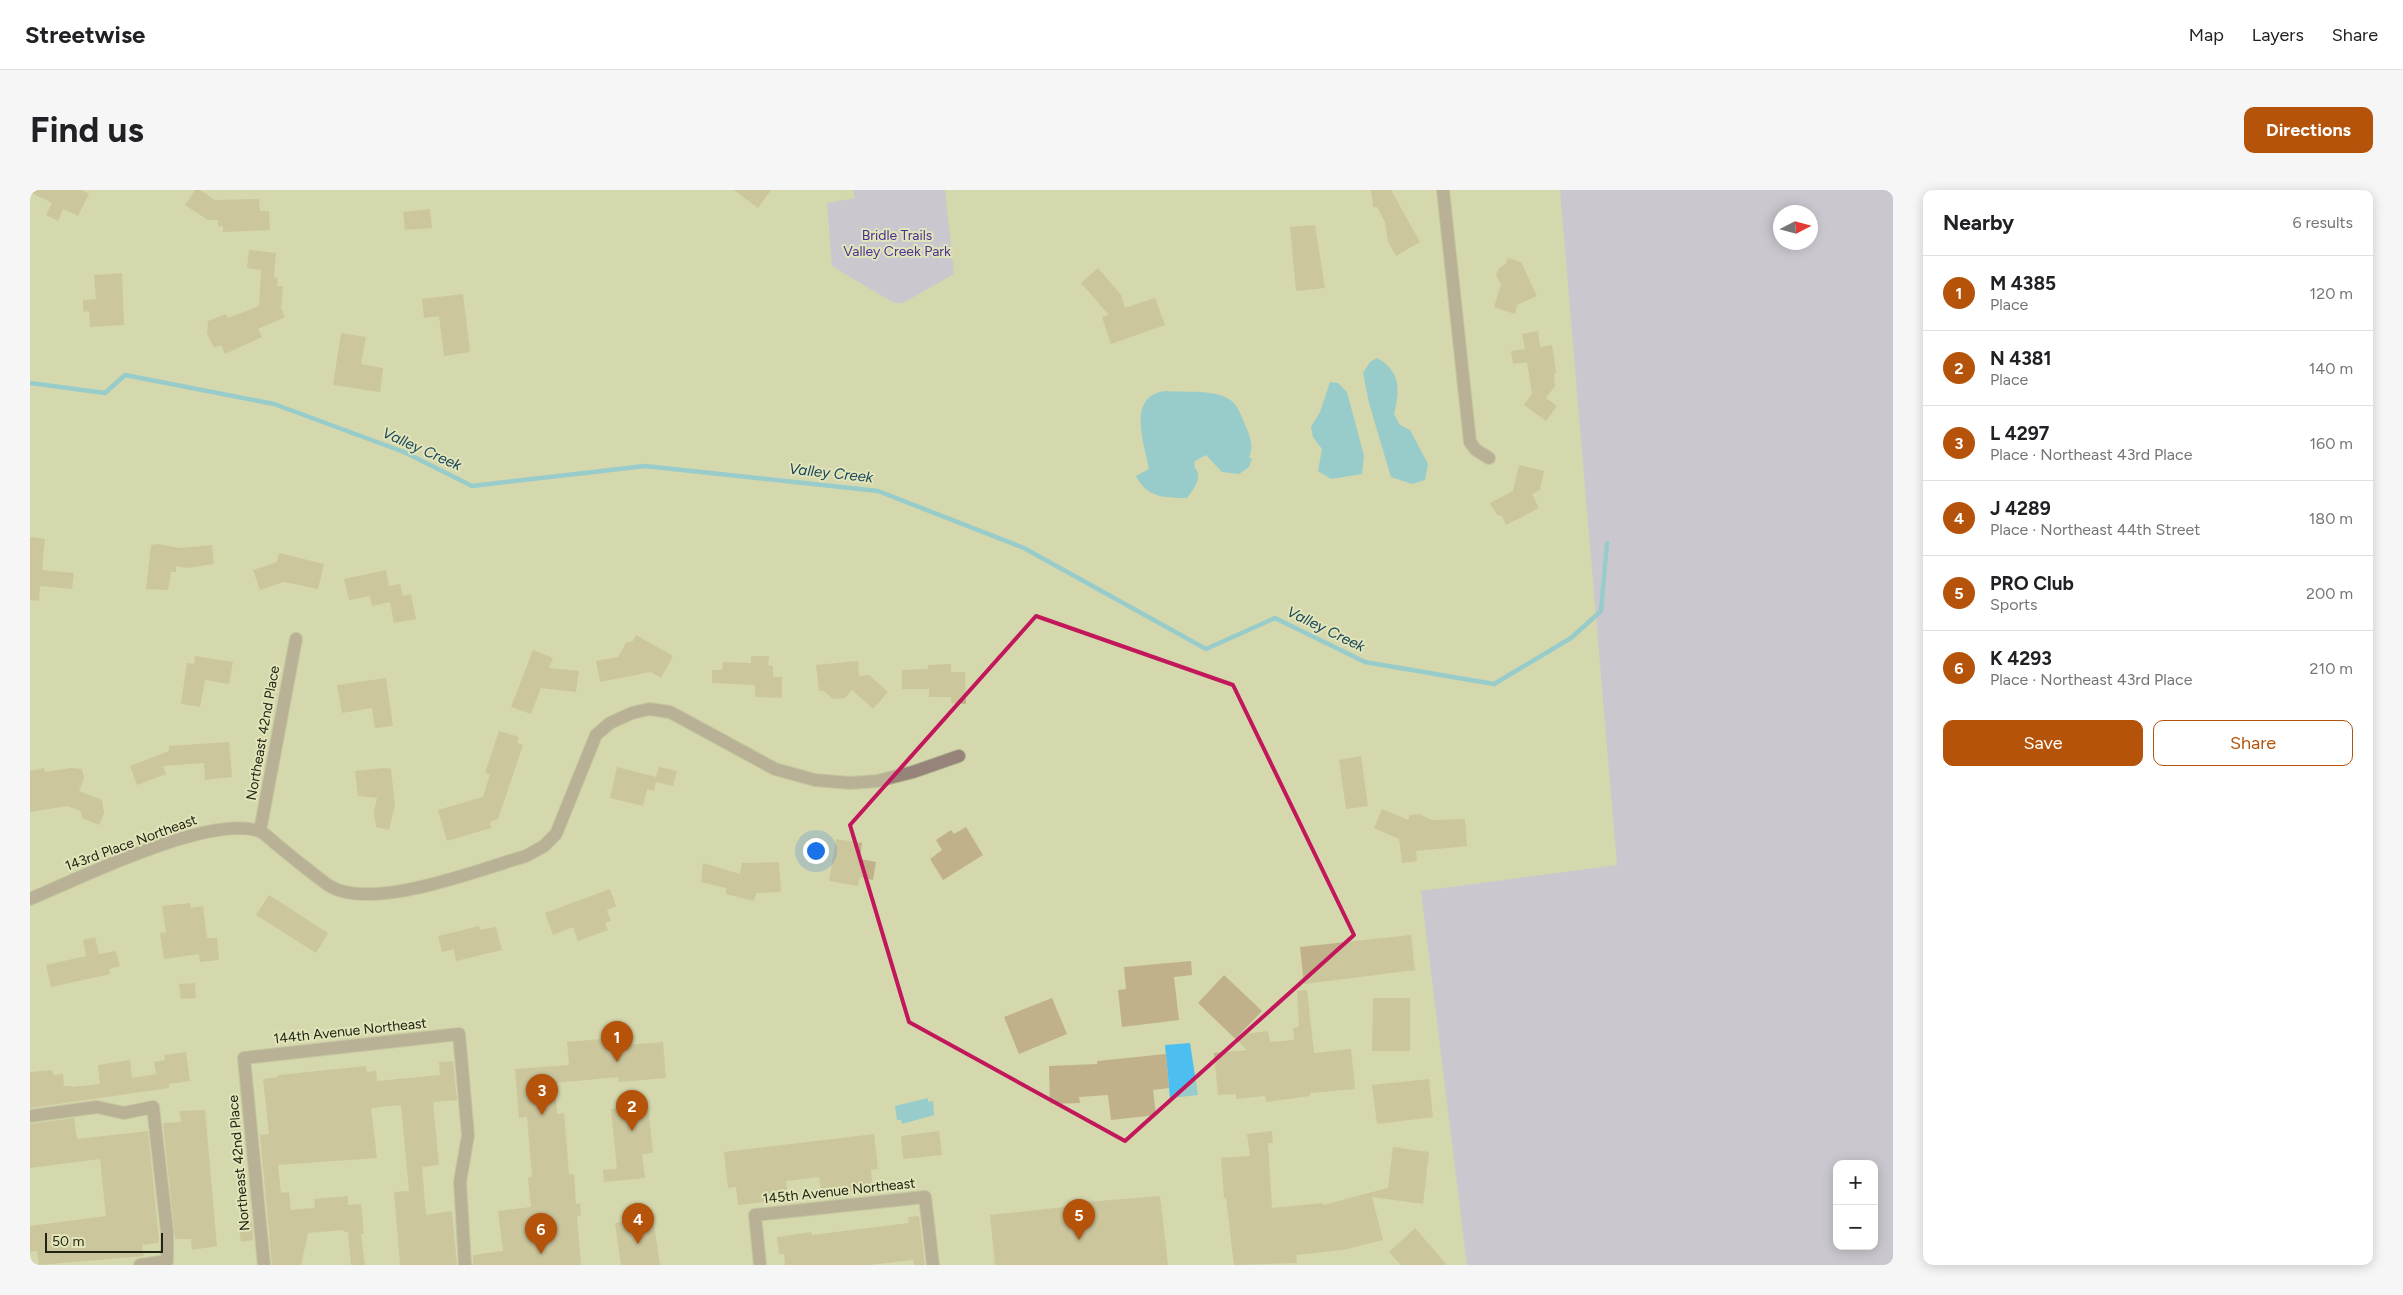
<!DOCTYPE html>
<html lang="en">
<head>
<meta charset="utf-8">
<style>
  :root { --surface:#fff; --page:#f6f6f6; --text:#202124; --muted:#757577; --line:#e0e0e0; --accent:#b45309 }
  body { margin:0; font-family:Figtree,sans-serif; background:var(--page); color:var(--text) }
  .controls { position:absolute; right:15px; bottom:15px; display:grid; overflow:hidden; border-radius:10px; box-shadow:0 2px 12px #0003 }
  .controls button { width:45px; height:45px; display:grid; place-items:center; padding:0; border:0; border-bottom:1px solid var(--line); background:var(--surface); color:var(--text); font:25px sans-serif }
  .compass { position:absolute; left:1743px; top:15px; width:45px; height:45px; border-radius:50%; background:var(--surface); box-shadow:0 2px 12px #0003; rotate:84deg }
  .scale { position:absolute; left:15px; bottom:12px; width:118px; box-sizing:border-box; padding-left:5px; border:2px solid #232414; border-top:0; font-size:14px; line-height:18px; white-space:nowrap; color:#232414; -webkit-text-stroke:4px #e2e4ba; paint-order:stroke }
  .you { position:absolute; left:785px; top:660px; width:18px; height:18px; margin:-12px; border:4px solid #fff; border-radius:50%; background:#1a73e8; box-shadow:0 0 0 8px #1a73e833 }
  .badge { display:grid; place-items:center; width:32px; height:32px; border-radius:50%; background:var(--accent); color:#fff; font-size:16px; font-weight:700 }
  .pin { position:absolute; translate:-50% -41px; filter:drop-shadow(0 1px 2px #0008) }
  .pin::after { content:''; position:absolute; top:26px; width:18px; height:15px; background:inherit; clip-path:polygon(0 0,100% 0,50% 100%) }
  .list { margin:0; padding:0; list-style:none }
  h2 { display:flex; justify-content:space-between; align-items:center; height:65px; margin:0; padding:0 20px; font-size:21px }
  h2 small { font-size:16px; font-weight:400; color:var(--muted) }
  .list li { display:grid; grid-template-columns:32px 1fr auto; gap:15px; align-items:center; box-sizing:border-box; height:75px; padding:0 20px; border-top:1px solid var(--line) }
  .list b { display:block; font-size:19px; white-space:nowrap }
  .list p { margin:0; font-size:16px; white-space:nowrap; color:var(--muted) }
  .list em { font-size:16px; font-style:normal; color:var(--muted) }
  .actions { display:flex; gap:10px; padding:15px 20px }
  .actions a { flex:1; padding:11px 0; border:1px solid var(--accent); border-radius:10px; text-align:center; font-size:18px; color:var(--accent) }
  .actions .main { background:var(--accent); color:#fff }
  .map { position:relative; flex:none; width:1863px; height:1075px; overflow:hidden; border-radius:10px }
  header { display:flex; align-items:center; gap:30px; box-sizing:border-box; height:70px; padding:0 25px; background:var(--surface); border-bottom:1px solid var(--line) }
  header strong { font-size:24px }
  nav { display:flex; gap:28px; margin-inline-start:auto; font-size:18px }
  .intro { display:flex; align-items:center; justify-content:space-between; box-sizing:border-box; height:120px; padding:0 30px }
  h1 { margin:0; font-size:35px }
  .button { padding:12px 22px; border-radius:10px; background:var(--accent); color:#fff; font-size:18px; font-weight:700 }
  main { display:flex; gap:30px; padding:0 30px }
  aside { flex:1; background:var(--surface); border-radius:10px; box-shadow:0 2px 12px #0003 }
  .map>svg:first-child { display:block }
  .green { fill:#bdb4f7; fill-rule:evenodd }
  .water { fill:#4cbff0 }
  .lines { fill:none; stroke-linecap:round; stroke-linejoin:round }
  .stream { stroke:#4cbff0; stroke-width:4.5 }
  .building { fill:#c0b18a }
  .street-casing { stroke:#b1b38e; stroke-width:14 }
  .street { stroke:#96847b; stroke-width:12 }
  .marked { fill:none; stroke:#c2185b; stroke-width:4; stroke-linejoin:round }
  .labels { text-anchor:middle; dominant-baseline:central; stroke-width:4; stroke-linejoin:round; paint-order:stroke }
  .park-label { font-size:14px; fill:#4b3193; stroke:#e2e4ba }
  .street-label { font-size:14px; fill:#232414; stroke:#e2e4ba }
  .water-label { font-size:15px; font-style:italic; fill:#17475b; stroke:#e2e4ba }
</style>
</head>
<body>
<header>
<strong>Streetwise</strong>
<nav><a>Map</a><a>Layers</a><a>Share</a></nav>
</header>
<div class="intro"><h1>Find us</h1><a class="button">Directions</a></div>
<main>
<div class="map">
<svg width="1863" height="1075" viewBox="0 0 1863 1075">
  <rect width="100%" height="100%" fill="#d5d7ad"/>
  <path class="green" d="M 823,0 L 915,0 L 924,84 L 873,113 L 864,113 L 802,76 L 797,13 L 825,8 Z
    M 1530,0 L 1863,0 L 1863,1075 L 1437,1075 L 1391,701 L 1587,675 ZM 1750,22 L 1780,22 L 1780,52 L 1750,52 ZM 1807,974 L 1844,974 L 1844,1056 L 1807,1056 Z"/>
  <path class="water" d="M 1347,168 C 1371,181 1370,200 1364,224 L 1370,235 L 1380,240 L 1398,274 L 1395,290 L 1382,294 L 1361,287 L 1339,213 L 1333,183 L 1340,172 Z
    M 1300,192 L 1308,193 L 1317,202 L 1334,266 L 1332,284 L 1301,289 L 1288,281 L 1292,259 L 1283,247 L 1281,237 L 1290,222 Z
    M 1136,201 C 1156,203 1189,198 1204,213 C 1209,219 1213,230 1216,237 C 1220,246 1224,257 1219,267 L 1222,269 L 1219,277 L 1209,284 L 1192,282 L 1176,265 L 1165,271 C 1163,278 1167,278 1168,284 C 1169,293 1162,301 1157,308 C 1135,308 1117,308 1106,286 L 1119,279 C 1114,253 1096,205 1136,201 Z
    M 1160,853 L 1168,905 L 1140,908 L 1135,855 Z
    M 898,908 L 898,912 L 903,911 L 904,925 L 872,934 L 871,930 L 867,930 L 865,916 Z"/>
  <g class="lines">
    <path class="stream" d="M 0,193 L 75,203 L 95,185 L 244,214 L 374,262 L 442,296 L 615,276 L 848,301 L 994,358 L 1176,459 L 1245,428 L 1335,472 L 1464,494 L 1541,448 L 1571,421 L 1577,353"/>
  </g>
  <path class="building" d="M 0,0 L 51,0 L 59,4 L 48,26 L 33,19 L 28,31 L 16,25 L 22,13 L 0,2 Z
    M 165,0 L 170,0 L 185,10 L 229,9 L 230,21 L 239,21 L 240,40 L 193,42 L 193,36 L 188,37 L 188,30 L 178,30 L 155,15 Z
    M 704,0 L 741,0 L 728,18 Z
    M 1341,0 L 1361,0 L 1390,52 L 1366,66 L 1358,52 L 1355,32 L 1347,17 L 1343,17 Z
    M 400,19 L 402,38 L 375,40 L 373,22 Z
    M 1285,35 L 1295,98 L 1266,101 L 1260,37 Z
    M 219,60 L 246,63 L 244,87 L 248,88 L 247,96 L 253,96 L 251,118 L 255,127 L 228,139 L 232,147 L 195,164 L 191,155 L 184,158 L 177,143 L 178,131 L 196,124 L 198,128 L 229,116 L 231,80 L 217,78 Z
    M 1478,68 L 1491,72 L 1507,106 L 1487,115 L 1485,124 L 1464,117 L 1471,94 L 1466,85 L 1469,78 L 1476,74 Z
    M 1068,78 L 1091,105 L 1095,118 L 1125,108 L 1135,135 L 1081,154 L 1072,127 L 1079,125 L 1051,93 Z
    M 92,83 L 94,135 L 60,137 L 59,121 L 53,122 L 53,110 L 66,109 L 64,85 Z
    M 433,104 L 440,162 L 414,166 L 409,126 L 394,128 L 392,109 Z
    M 1508,141 L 1510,157 L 1522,155 L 1526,182 L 1524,186 L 1525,196 L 1516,208 L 1527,216 L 1516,231 L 1494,215 L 1502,204 L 1497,172 L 1483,174 L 1481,161 L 1495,159 L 1492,144 Z
    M 311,143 L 336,147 L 331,174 L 353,178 L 350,202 L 303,195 Z
    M 1489,275 L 1514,281 L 1510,300 L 1502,304 L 1509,318 L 1476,335 L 1472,326 L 1467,325 L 1460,313 L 1483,301 Z
    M 0,347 L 15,349 L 12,380 L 44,383 L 42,399 L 10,396 L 9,411 L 0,410 Z
    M 128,354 L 150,358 L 182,355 L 184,374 L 157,378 L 146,376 L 146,382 L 141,382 L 138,400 L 116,399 L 121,355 Z
    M 249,363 L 294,374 L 288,399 L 254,392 L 230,400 L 223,380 L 247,372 Z
    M 356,380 L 359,396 L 370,394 L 373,406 L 381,404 L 386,429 L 364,433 L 360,412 L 342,416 L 340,406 L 319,410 L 314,389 Z
    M 606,445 L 643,466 L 631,488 L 621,482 L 570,492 L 566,471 L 588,467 L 596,453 L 603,451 Z
    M 503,460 L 523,468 L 519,478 L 549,481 L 546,502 L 511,498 L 501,524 L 481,517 Z
    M 165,466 L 203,472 L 199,494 L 175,490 L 170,517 L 151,514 L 157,473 L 164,474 Z
    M 721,466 L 739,466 L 738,475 L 743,476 L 743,487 L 752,487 L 752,508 L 725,507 L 725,495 L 682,493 L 682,480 L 692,480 L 693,472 L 721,473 Z
    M 828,471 L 829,486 L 839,485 L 858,502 L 843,519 L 822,500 L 815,508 L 803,509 L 794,501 L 789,501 L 786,475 Z
    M 921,474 L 921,482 L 935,482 L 936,514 L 921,513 L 921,507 L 899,507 L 899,499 L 872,499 L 872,480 L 898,479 L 898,475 Z
    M 356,488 L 363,536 L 345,538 L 342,518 L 312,523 L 307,495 Z
    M 469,541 L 489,547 L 487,553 L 493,555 L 468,629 L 460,632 L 461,638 L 417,651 L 408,620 L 453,607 L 460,584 L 455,583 Z
    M 199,552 L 202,587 L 175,590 L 174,573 L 133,576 L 136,584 L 107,595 L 100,576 L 139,561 L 139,556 Z
    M 1331,566 L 1338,616 L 1316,619 L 1309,570 Z
    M 587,577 L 626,587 L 629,577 L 647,581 L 643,596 L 626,592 L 624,601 L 617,599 L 613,616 L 580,608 Z
    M 14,578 L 15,582 L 41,578 L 52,579 L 54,588 L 49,601 L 72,610 L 74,623 L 69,635 L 52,628 L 51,621 L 37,616 L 0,622 L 0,581 Z
    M 355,578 L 361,579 L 365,615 L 359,640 L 346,637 L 344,622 L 347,608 L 328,606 L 325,581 Z
    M 1352,619 L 1378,630 L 1380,625 L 1389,624 L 1402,630 L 1435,629 L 1437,656 L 1386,661 L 1387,671 L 1372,673 L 1369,649 L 1344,638 Z
    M 936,637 L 953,665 L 913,690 L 900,669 L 912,660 L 906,650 L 921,640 L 924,644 Z
    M 806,649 L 832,653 L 830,669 L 846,672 L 843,690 L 830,687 L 828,696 L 799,691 Z
    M 749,672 L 751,702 L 726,703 L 724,711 L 696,704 L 696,698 L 671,692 L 673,673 L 710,684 L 712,673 Z
    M 580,699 L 586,716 L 577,720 L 581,731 L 575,733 L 578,740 L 548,751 L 543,737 L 523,745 L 515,723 Z
    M 239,705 L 298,743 L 286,763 L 226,725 Z
    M 160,713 L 161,718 L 173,716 L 177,748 L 187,748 L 189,770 L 170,772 L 169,764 L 134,769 L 130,743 L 136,742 L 132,716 Z
    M 449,736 L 450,740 L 466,737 L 472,760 L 426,771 L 424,759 L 412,762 L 408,746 Z
    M 1381,745 L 1385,780 L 1274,794 L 1270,757 Z
    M 65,747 L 69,764 L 86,761 L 90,776 L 79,779 L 80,784 L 21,797 L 16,775 L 56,766 L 53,750 Z
    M 1161,771 L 1162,785 L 1144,787 L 1149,830 L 1092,837 L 1088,800 L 1096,799 L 1094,777 Z
    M 1194,785 L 1232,821 L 1209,845 L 1238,841 L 1240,852 L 1264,850 L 1263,838 L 1269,837 L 1267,801 L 1277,800 L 1284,863 L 1321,859 L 1325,899 L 1280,903 L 1280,906 L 1236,912 L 1235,906 L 1206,909 L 1206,904 L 1188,905 L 1184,863 L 1217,860 L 1168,813 Z
    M 165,793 L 166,808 L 151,809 L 149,794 Z
    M 1022,808 L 1037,844 L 989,864 L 974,827 Z
    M 1343,808 L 1380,808 L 1380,861 L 1342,861 Z
    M 584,848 L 585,856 L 633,852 L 636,888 L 588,892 L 588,887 L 525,893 L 527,924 L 534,923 L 539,984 L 544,984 L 546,1014 L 550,1013 L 551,1026 L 547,1026 L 551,1075 L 443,1075 L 443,1065 L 473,1061 L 468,1021 L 501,1017 L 498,988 L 502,987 L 497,927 L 489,928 L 485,879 L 539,875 L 537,852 Z
    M 156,862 L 160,891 L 139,894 L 139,898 L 0,918 L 0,882 L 22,880 L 23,885 L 33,884 L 34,896 L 42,896 L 42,897 L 70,894 L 68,875 L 100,870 L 102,888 L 126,884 L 124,872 L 135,870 L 134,865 Z
    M 1136,864 L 1139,898 L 1123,900 L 1126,925 L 1081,930 L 1078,905 L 1049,907 L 1050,913 L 1020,914 L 1019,876 L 1067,874 L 1067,871 Z
    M 423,871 L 427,910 L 403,912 L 409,975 L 392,977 L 396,1025 L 422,1021 L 427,1075 L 370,1075 L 364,1002 L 379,1001 L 371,915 L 341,918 L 347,968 L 248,975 L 251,1003 L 259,1002 L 261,1020 L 285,1018 L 284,1009 L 318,1006 L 318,1015 L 331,1014 L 334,1044 L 331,1044 L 335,1075 L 321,1075 L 318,1042 L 315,1042 L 314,1040 L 278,1043 L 271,1075 L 242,1075 L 230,945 L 239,944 L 233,889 L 247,887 L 249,885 L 336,876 L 337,882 L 346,881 L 347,891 L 410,885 L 409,872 Z
    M 1399,889 L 1403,927 L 1347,934 L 1342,895 Z
    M 618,916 L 623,963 L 612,964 L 615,988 L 574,992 L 573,980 L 587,979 L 581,919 Z
    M 175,920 L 187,1056 L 162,1060 L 161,1049 L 145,1049 L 133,933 L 151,932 L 149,921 Z
    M 44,928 L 47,949 L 118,941 L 129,1050 L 128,1053 L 112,1055 L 114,1066 L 9,1075 L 7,1061 L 0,1062 L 0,1036 L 76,1026 L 70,969 L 0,978 L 0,934 Z
    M 909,941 L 912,965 L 873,969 L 871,946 Z
    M 1242,941 L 1243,953 L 1238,953 L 1242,1018 L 1293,1013 L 1293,1015 L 1358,998 L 1363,957 L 1399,962 L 1393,1014 L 1342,1007 L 1353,1050 L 1313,1060 L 1266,1065 L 1267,1073 L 1204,1075 L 1196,1008 L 1194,1008 L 1191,968 L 1220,966 L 1217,944 Z
    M 844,944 L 848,979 L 841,980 L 843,999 L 792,1005 L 789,987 L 756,991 L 758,1009 L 708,1015 L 706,997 L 698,998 L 694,962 Z
    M 1130,1006 L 1138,1075 L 965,1075 L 960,1025 L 1044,1016 L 1044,1013 Z
    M 889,1026 L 895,1075 L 884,1075 L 883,1070 L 839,1075 L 755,1075 L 754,1064 L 749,1064 L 747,1047 L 781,1042 L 782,1045 L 879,1033 L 878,1027 Z
    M 623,1028 L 630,1075 L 591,1075 L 585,1033 Z
    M 222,1031 L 223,1050 L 211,1052 L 208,1033 Z
    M 1385,1038 L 1417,1075 L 1371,1075 L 1359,1062 Z"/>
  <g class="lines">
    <defs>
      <path id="street" d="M 1413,0 L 1440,252 L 1446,260 L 1459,268
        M 230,641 L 266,449
        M 0,709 C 50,688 179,624 229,641 C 235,643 240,649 245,653 C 262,667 280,682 298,695 C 341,723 450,679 496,666 L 514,656 L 526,644 L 566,545 L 580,533 L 602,523 L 619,519 L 640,522 L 745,579 L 785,590 L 820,593 L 847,591 L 883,582 L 929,566
        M 0,926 L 67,917 L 94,923 L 123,917 L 137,1041 L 137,1071 L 110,1075
        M 234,1075 L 214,868 L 429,844 L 438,945 L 430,992 L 435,1075
        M 730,1075 L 725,1025 L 895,1007 L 903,1075"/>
    </defs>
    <use href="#street" class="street-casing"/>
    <use href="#street" class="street"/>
  </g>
  <path d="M0 0H1863V1075H0ZM 1006,426 L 1203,495 L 1324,745 L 1095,951 L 879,832 L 820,635 Z" fill="#d5d7ad" fill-opacity=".55" fill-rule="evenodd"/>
  <path class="marked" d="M 1006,426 L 1203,495 L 1324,745 L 1095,951 L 879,832 L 820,635 Z"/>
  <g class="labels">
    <g class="park-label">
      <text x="867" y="45">Bridle Trails<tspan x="867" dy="16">Valley Creek Park</tspan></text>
    </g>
    <g class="street-label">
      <text transform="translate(233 543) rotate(-80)">Northeast 42nd Place</text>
      <text transform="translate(101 653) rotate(-20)">143rd Place Northeast</text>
      <text transform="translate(320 841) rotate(-6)">144th Avenue Northeast</text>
      <text transform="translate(209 973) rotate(-95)">Northeast 42nd Place</text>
      <text transform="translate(809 1001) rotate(-6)">145th Avenue Northeast</text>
    </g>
    <g class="water-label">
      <text transform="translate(392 259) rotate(24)">Valley Creek</text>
      <text transform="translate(801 283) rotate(6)">Valley Creek</text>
      <text transform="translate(1296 439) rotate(26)">Valley Creek</text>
    </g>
  </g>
</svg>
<div class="controls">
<button>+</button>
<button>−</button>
</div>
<svg class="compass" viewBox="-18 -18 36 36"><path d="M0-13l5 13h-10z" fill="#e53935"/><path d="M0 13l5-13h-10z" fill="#757577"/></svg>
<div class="scale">50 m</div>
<div class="you"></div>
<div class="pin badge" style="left:587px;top:872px">1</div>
<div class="pin badge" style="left:602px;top:941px">2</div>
<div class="pin badge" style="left:512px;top:925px">3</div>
<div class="pin badge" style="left:608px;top:1054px">4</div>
<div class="pin badge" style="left:1049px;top:1050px">5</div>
<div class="pin badge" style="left:511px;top:1064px">6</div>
</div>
<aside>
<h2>Nearby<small>6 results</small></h2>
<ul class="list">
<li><span class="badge">1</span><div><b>M 4385</b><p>Place</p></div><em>120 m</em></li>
<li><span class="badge">2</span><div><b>N 4381</b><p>Place</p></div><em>140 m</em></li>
<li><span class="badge">3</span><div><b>L 4297</b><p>Place · Northeast 43rd Place</p></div><em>160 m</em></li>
<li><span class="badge">4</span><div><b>J 4289</b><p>Place · Northeast 44th Street</p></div><em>180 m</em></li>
<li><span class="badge">5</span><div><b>PRO Club</b><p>Sports</p></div><em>200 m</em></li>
<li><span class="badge">6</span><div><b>K 4293</b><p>Place · Northeast 43rd Place</p></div><em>210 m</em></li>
</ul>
<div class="actions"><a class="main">Save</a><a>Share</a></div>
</aside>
</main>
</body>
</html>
